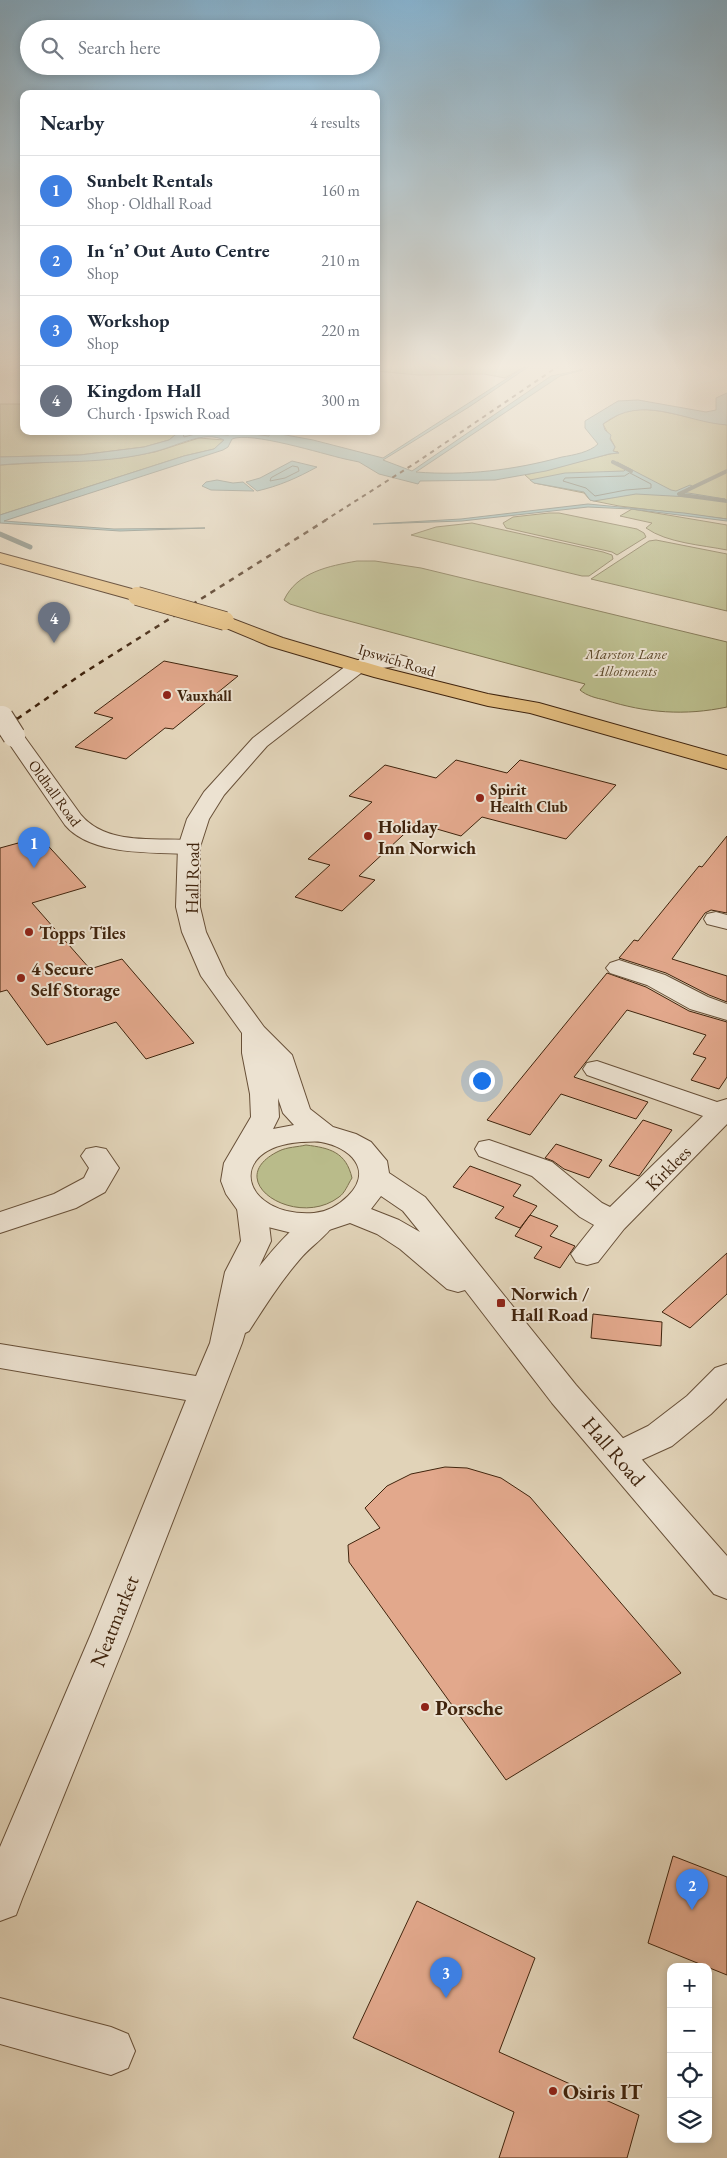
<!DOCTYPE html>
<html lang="en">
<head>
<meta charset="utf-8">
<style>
  :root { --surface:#fff; --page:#f6f6f7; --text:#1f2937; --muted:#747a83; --line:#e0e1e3; --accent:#8f2418 }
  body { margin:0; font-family:"EB Garamond",serif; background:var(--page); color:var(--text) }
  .controls { position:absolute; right:15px; bottom:15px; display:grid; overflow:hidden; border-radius:10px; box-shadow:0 2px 8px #0003 }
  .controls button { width:45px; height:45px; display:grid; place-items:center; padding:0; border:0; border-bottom:1px solid var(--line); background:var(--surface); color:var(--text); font:25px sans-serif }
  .you { position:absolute; left:481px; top:1080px; width:18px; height:18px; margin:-12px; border:4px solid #fff; border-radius:50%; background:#1a73e8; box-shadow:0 0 0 8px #1a73e833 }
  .badge { display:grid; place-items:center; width:32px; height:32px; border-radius:50%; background:var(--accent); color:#fff; font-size:16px; font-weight:700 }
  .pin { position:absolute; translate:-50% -41px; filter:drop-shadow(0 1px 2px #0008) }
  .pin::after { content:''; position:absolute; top:26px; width:18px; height:15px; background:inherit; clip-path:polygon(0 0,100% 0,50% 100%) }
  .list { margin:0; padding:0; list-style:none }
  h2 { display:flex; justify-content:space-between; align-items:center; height:65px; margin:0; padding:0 20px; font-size:21px }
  h2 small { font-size:16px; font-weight:400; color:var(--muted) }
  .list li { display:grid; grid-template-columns:32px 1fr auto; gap:15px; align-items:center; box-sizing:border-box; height:70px; padding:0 20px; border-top:1px solid var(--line) }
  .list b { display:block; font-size:19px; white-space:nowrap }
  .list p { margin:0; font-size:16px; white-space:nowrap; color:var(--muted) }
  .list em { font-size:16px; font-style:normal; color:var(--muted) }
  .icon { flex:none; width:28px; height:28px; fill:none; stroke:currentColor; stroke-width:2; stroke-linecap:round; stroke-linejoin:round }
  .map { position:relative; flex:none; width:727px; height:2158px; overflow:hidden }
  .search { position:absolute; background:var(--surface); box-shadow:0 2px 8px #0003; left:20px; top:20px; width:360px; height:55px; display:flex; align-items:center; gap:12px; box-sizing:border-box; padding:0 18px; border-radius:28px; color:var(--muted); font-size:19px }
  .panel { position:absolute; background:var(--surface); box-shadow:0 2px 8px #0003; left:20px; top:90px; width:360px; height:345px; border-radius:10px }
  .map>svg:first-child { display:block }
  .green { fill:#b9bb8a; stroke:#7c704c }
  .water { fill:#95b7b3; stroke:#737c71 }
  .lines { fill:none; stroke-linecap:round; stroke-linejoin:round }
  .shore { stroke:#6a6e60; stroke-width:1 }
  .stream-far1 { stroke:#737c71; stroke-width:4 }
  .stream { stroke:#737c71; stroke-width:5 }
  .building { fill:#e2a88c; stroke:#40240d }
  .minor-casing { stroke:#685038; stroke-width:2 }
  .tertiary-casing { stroke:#685038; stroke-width:2 }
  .trunk-casing { stroke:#40240d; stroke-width:2 }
  .minor { fill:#ece2d1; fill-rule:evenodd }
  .tertiary { fill:#ece2d1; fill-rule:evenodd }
  .trunk { fill:#e0ba7c; fill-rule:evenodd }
  .rail-far2 { stroke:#40240d; stroke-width:2; stroke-dasharray:4.5 4.5; stroke-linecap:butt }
  .rail-far1 { stroke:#40240d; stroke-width:2.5; stroke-dasharray:5.5 5.5; stroke-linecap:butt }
  .rail { stroke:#40240d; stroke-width:3; stroke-dasharray:7 7; stroke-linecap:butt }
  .minor-bridge-far1-casing { stroke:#685038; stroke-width:20; stroke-linecap:butt }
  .minor-bridge-casing { stroke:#685038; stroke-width:24; stroke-linecap:butt }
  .trunk-bridge-casing { stroke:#40240d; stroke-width:20; stroke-linecap:butt }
  .minor-bridge-far1 { stroke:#ece2d1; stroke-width:18 }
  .minor-bridge { stroke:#ece2d1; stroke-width:22 }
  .trunk-bridge { stroke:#e0ba7c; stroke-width:18 }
  .poi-dot { fill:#8f2418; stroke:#ece2d1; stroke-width:2 }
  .labels { text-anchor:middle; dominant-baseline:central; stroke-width:4; stroke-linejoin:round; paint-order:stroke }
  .far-park-label { font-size:15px; font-style:italic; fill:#5e4a2c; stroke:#ece2d1 }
  .far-street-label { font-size:15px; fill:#40240d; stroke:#ece2d1 }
  .far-poi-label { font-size:15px; font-weight:bold; fill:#40240d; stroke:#ece2d1; text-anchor:start }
  .poi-label { font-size:18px; font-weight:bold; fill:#40240d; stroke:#ece2d1; text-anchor:start }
  .street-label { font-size:18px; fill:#40240d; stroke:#ece2d1 }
  .near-street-label { font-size:21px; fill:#40240d; stroke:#ece2d1 }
  .near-poi-label { font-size:21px; font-weight:bold; fill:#40240d; stroke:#ece2d1; text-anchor:start }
</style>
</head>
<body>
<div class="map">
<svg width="727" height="2158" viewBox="0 0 727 2158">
  <rect width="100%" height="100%" fill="#e1d3b8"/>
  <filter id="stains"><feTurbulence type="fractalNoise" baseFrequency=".004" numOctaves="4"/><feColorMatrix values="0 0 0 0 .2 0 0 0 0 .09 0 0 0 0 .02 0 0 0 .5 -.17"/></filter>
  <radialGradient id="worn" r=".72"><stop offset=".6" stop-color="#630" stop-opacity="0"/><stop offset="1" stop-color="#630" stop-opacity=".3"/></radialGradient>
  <path class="green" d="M 376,363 L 531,363 L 505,378 L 484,374 L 418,375 L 376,371 Z
    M 0,404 L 24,404 L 24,431 L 180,431 L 169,440 L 144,447 L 80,455 L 0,457 Z
    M 642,409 L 660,411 L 727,425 L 727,519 L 619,506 L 594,501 L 590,500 L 584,493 L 534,483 L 525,475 L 618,452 L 613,451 L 615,447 L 603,424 L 623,412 Z
    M 199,438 L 224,440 L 214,449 L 184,456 L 0,515 L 0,465 L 121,458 L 155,452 Z
    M 632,509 L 727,525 L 727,550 C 702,545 667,543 646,528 L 652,523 L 620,516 Z
    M 549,513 L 559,513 L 637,529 L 644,533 L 646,537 L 617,555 L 612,552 L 506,528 L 503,523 L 513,517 Z
    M 472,523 L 603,552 L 612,555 L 613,559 L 589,576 L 582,576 L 411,535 L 436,527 Z
    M 656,540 L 727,554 L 727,611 L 591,579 L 649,541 Z
    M 357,561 L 375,561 L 421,568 L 727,642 L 727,707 C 685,716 646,713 605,700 C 596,698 587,696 580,690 L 585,684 L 319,613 L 290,604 L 284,600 C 297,572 329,566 357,561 Z
    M 306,1145 C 330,1148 346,1152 352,1178 C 348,1184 345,1193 339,1197 C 296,1230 219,1180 279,1151 C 287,1147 298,1147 306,1145 Z"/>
  <path class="water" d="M 531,363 L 534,363 L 469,407 L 383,460 L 412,471 L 551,376 L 581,370 L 583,370 L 560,376 L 416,472 C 466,476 514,470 562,457 C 574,455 590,452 598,444 L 585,428 L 585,421 L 618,401 L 638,400 L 706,412 L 716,410 L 716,398 L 727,393 L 727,425 C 684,422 643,393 603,424 L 605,430 L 611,435 L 610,439 L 615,447 L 613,451 L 619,453 L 609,454 L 546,471 L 495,480 L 420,481 L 418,484 L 379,474 L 359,462 L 345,459 C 323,454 250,431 232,439 L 228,447 L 223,450 L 4,521 L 114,529 L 205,528 L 120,531 L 0,523 L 0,515 L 184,456 L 214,449 L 224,440 C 204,430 177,446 157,451 C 106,465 53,460 0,465 L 0,457 L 80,455 L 144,447 L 169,440 L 180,431 L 264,431 L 313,440 L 383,458 Z
    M 292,461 L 317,467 C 297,478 279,486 257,491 L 246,482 L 260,478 Z
    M 617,462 L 671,490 L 676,491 L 690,485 L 692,486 L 682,492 L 725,499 L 636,494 L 594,501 L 590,500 L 584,492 L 534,483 L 530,480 L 565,473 L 624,471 L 626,469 Z
    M 217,480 L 233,483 L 243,482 L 254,491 L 211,490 L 202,486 L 206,482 Z
    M 588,504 L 684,513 L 727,519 L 727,521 L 631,509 L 588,507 L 462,521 L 373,524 L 461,519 Z"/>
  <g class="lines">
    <path class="shore" d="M 182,431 L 184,437 L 199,433 L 228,435 L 237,432 L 269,436 L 271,431
      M 293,466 L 298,467 L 299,471 L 285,478 L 270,481 L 271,478 Z
      M 630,473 L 651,484 L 651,488 L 626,490 L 595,496 L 586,488 L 563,481 L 565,478 L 624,476 Z"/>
    <path class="stream-far1" d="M 613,462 L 631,471
      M 679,494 L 727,471
      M 682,495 L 727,501"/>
    <path class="stream" d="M 0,534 L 30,547"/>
  </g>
  <path class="building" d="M 164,661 L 238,676 L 173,729 L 165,728 L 126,759 L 75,747 L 113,718 L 94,713 Z
    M 456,760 L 507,773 L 520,760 L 616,785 L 566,839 L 482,817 L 461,836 L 416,823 L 359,876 L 375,880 L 342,911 L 295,897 L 330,865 L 308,859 L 372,802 L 349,796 L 385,765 L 436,778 Z
    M 727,836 L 727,913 L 711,910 L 705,913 L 672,959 L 727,976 L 727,1002 L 709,995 L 666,973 L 619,958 L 634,940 L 638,941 L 699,866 L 702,867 Z
    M 40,837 L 86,887 L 32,903 L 90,969 L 122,959 L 194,1043 L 146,1059 L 116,1022 L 47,1045 L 7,990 L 0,992 L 0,848 Z
    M 607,973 L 646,987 L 689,1011 L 727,1022 L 727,1077 L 719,1089 L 691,1080 L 706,1058 L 693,1054 L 706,1035 L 627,1010 L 574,1077 L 648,1102 L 636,1119 L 561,1094 L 530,1135 L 487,1120 Z
    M 643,1120 L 672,1130 L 639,1176 L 609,1166 Z
    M 556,1144 L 602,1160 L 589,1178 L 564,1169 L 553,1161 L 545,1158 Z
    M 470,1166 L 521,1185 L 513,1196 L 537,1206 L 520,1228 L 495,1218 L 504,1207 L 453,1187 Z
    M 530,1215 L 558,1226 L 550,1236 L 575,1246 L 560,1268 L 534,1258 L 542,1247 L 515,1236 Z
    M 727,1253 L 727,1294 L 690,1328 L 662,1312 Z
    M 593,1314 L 662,1322 L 661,1346 L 591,1338 Z
    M 445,1467 L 467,1468 L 501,1478 L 530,1497 L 681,1673 L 506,1780 L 349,1562 L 348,1545 L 380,1528 L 365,1508 L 387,1486 L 411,1474 Z
    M 673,1856 L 727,1877 L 727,1975 L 648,1943 Z
    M 417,1901 L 535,1958 L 499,2052 L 639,2115 L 627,2158 L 499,2158 L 514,2112 L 353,2038 Z"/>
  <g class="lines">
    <defs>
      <path id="minor" d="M 14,730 L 21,732 L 81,815 C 106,845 154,838 189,840 L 197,842 L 200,847 L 197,852 L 189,854 C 152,852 91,856 65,825 L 4,736 L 7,732 Z
        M 716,912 L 727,915 L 727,929 L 707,924 L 704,919 L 707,914 Z
        M 619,960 L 665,975 L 708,997 L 727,1004 L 727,1020 L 690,1009 L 647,985 L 610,973 L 606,968 L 610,963 Z
        M 597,1061 L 717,1102 L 727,1099 L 727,1124 L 624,1229 L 598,1262 L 587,1265 L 576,1262 L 571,1254 L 594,1225 L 580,1217 L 532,1176 L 479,1156 L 475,1149 L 479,1142 L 489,1140 L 552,1162 L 602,1203 L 610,1207 L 703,1116 L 587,1075 L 583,1069 L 587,1063 Z
        M 96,1147 L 106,1149 L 119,1168 L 105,1192 L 76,1208 L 0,1233 L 0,1212 L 54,1194 L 84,1178 L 89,1168 L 81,1156 L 86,1149 Z
        M 252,1198 L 263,1201 L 267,1208 L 271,1241 L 259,1267 C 270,1253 302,1214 319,1213 C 323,1213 327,1215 331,1216 L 335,1223 C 326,1237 311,1246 300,1259 C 281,1281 265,1306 249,1331 L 245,1333 L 242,1343 L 129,1634 L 22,1899 L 16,1915 L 0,1921 L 0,1847 L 91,1634 L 186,1400 L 0,1368 L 0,1344 L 196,1376 L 210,1343 L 225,1272 L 241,1241 L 237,1208 L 241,1201 Z
        M 727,1364 L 727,1398 L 711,1414 L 672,1446 L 619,1470 L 607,1466 L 601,1456 L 607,1446 L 648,1426 L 687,1396 L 715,1368 Z
        M 0,1998 L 111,2027 L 128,2034 L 135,2051 L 128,2068 L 111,2075 L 0,2044 Z"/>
      <path id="tertiary" d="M 400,655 L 407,657 L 409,661 L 407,665 L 365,670 L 267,746 L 224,795 L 209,819 L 200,847 L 200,907 L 206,932 L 226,975 L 264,1027 L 292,1055 L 310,1109 L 333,1127 L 356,1134 L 371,1142 L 387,1161 L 389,1173 L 425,1197 L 576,1385 L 727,1556 L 727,1599 L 714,1594 L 552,1403 L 465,1290 L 458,1292 L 447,1289 L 400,1249 L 377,1234 L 350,1223 L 320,1233 L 296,1234 L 260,1225 L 241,1215 L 226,1194 L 221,1181 L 224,1163 L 251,1117 L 250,1094 L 242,1053 L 242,1033 L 201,976 L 182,932 L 176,907 L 178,847 L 187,819 L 204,792 L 253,738 L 351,662 L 373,656 ZM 278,1098 L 283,1113 L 294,1125 L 273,1129 L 279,1117 ZM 301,1142 C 308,1142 315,1141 321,1142 C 350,1147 374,1170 348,1196 C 339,1205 327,1212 314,1213 C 242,1218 223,1148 301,1142 ZM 381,1196 L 403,1211 L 420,1232 L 399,1220 L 371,1209 Z"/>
      <path id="trunk" d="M 0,553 L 143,592 L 146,596 L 143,600 L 137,601 L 0,563 Z
        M 225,616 L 283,638 L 388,669 L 488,694 L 539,703 L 727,756 L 727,769 L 530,713 L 488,706 L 374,677 L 269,646 L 219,625 L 216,621 L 219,617 Z"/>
    </defs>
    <use href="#minor" class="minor-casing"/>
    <use href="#tertiary" class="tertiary-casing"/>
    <use href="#trunk" class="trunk-casing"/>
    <use href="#minor" class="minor"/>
    <use href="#tertiary" class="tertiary"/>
    <use href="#trunk" class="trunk"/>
    <path class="rail-far2" d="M 324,521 L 417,462 L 563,363"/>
    <path class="rail-far1" d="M 17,719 L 82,674 L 326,520"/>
    <path class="rail" d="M 0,730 L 18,717"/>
    <defs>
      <path id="minor-bridge-far1" d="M 0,715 L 2,719"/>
      <path id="minor-bridge" d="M 2,717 L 14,736"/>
      <path id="trunk-bridge" d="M 137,596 L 225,621"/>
    </defs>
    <use href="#minor-bridge-far1" class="minor-bridge-far1-casing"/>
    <use href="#minor-bridge" class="minor-bridge-casing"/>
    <use href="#trunk-bridge" class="trunk-bridge-casing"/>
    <use href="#minor-bridge-far1" class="minor-bridge-far1"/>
    <use href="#minor-bridge" class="minor-bridge"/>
    <use href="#trunk-bridge" class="trunk-bridge"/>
  </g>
  <linearGradient id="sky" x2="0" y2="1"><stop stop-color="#87b5d3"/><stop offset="0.55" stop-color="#f2ebdf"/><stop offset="1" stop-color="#f2ebdf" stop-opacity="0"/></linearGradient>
  <rect width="727" height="665" fill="url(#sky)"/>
  <g class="poi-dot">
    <circle cx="167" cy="695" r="5"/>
    <circle cx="480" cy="798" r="5"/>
    <circle cx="368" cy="836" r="5"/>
    <circle cx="29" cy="932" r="5"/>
    <circle cx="21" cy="978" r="5"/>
    <rect x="496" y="1298" width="10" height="10" rx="2.5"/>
    <circle cx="425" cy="1707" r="5"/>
    <circle cx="553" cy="2091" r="5"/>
  </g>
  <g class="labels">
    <g class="far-park-label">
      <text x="626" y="653">Marston Lane<tspan x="626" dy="17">Allotments</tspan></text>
    </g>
    <g class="far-street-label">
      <text transform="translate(397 660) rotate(17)">Ipswich Road</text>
      <text transform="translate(55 793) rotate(54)">Oldhall Road</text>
    </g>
    <g class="far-poi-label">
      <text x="177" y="695">Vauxhall</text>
      <text x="490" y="789">Spirit<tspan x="490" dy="17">Health Club</tspan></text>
    </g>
    <g class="poi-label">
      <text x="378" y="826">Holiday<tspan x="378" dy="21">Inn Norwich</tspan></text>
      <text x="39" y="932">Topps Tiles</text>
      <text x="31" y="968">4 Secure<tspan x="31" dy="21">Self Storage</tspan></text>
      <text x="511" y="1293">Norwich /<tspan x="511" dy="21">Hall Road</tspan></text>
    </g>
    <g class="street-label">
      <text transform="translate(192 878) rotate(-89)">Hall Road</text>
      <text transform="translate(668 1168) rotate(-45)">Kirklees</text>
    </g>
    <g class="near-street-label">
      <text transform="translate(614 1451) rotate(49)">Hall Road</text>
      <text transform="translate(114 1621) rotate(-68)">Neatmarket</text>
    </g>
    <g class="near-poi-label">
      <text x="435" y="1707">Porsche</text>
      <text x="563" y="2091">Osiris IT</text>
    </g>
  </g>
  <rect width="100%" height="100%" filter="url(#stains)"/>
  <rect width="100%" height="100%" fill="url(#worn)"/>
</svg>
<div class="controls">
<button>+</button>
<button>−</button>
<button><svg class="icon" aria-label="locate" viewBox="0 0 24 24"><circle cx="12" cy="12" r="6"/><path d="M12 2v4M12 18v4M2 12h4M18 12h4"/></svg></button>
<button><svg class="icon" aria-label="layers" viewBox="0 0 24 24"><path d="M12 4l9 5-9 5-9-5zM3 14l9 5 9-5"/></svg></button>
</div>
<div class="you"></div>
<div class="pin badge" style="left:34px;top:868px;background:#3f7fe0">1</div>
<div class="pin badge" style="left:692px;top:1910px;background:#3f7fe0">2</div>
<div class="pin badge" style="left:446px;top:1998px;background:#3f7fe0">3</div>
<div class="pin badge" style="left:54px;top:643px;background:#6b7280">4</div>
<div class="search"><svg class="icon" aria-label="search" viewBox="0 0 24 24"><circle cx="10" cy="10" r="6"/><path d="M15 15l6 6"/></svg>Search here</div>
<section class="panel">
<h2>Nearby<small>4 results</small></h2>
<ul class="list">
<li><span class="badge" style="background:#3f7fe0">1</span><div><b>Sunbelt Rentals</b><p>Shop · Oldhall Road</p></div><em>160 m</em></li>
<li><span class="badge" style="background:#3f7fe0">2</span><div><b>In ‘n’ Out Auto Centre</b><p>Shop</p></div><em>210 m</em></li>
<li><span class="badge" style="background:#3f7fe0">3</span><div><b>Workshop</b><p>Shop</p></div><em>220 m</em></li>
<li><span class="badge" style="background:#6b7280">4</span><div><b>Kingdom Hall</b><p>Church · Ipswich Road</p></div><em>300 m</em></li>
</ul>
</section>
</div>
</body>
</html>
